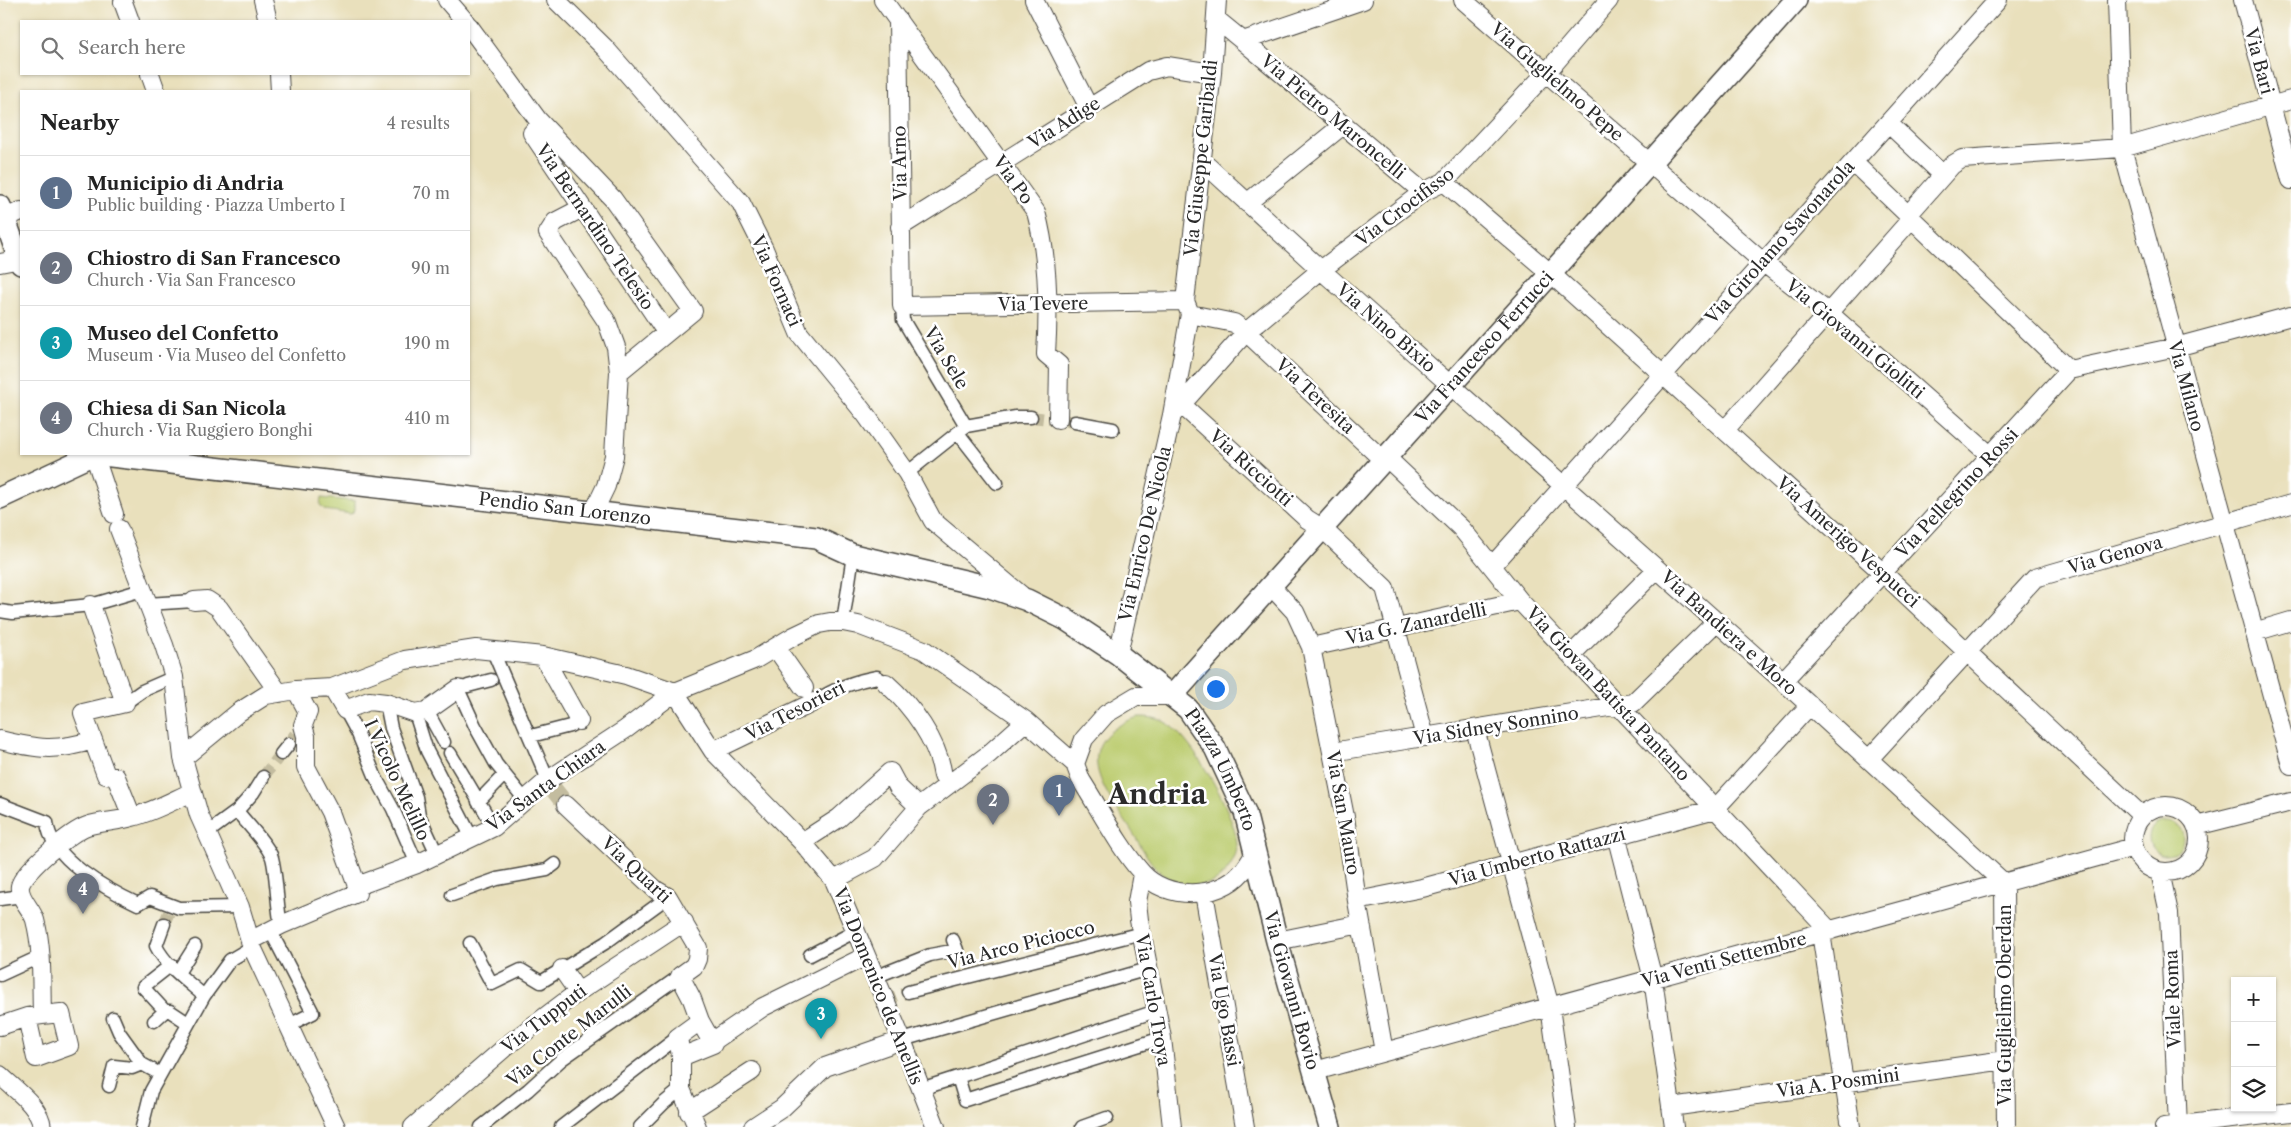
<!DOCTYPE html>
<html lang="en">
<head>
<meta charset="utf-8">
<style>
  :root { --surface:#fff; --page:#f2f2f2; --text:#222; --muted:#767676; --line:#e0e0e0; --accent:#1f6fb2 }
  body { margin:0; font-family:"Libre Caslon Text",serif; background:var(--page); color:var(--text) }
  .controls { position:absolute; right:15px; bottom:15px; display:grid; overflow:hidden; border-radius:0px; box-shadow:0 1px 4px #0004 }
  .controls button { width:45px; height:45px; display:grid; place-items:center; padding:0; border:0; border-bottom:1px solid var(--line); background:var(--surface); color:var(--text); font:25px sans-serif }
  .you { position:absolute; left:1215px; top:688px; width:18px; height:18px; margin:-12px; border:4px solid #fff; border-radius:50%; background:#1a73e8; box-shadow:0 0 0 8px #1a73e833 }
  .badge { display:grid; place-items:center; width:32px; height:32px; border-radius:50%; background:var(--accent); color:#fff; font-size:16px; font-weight:700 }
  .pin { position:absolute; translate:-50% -41px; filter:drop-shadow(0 1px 2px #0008) }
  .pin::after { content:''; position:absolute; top:26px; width:18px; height:15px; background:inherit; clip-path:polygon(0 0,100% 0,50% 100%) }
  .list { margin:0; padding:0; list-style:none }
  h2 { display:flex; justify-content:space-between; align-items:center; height:65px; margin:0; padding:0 20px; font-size:21px }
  h2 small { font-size:16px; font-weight:400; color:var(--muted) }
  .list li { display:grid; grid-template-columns:32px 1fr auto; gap:15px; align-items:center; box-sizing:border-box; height:75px; padding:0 20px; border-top:1px solid var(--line) }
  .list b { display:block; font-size:19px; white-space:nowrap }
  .list p { margin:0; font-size:16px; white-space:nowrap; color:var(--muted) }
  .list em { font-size:16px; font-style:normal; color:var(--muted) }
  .icon { flex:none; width:28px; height:28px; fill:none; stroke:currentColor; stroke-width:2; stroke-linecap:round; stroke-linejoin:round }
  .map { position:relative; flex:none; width:2291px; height:1127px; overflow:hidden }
  .search { position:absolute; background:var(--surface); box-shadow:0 1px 4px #0004; left:20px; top:20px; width:450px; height:55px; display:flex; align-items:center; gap:12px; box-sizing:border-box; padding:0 18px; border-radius:0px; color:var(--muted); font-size:19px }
  .panel { position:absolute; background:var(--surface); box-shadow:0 1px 4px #0004; left:20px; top:90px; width:450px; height:365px; border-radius:0px }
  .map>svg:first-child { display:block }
  .green { fill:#bccc6f; stroke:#747c4d }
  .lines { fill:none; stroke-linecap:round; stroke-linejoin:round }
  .pedestrian-tunnel { stroke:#c3bc9f; stroke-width:12; stroke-dasharray:12 6; stroke-linecap:butt }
  .minor-tunnel { stroke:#c3bc9f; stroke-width:18; stroke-dasharray:18 9; stroke-linecap:butt }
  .pedestrian-casing { stroke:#484641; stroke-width:15 }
  .minor-casing { stroke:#484641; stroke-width:20 }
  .tertiary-casing { stroke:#484641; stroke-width:24 }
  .pedestrian { stroke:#fff; stroke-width:12 }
  .minor { stroke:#fff; stroke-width:18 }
  .tertiary { stroke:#fff; stroke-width:21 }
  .labels { text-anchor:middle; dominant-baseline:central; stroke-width:5; stroke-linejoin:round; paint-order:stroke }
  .street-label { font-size:18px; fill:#2b2b2b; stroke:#fff }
  .town-label { font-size:28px; font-weight:bold; fill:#2b2b2b; stroke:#fff }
</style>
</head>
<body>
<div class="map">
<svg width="2291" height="1127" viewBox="0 0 2291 1127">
  <rect width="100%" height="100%" fill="#fff"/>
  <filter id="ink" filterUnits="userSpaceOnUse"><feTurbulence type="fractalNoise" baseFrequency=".02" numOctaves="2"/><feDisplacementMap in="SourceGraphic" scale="10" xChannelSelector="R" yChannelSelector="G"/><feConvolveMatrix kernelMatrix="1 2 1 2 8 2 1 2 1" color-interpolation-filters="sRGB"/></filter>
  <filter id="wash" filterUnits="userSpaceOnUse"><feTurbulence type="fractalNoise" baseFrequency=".0096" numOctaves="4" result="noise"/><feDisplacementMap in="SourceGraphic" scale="20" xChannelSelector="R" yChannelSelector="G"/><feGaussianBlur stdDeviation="1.12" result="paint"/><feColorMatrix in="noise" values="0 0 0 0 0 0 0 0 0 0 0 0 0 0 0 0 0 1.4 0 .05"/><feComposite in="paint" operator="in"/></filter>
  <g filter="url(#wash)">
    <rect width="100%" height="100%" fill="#e9e0bc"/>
    <path class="green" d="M 321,498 L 355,501 L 355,510 L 351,514 L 325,510 L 320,505 Z
      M 1139,717 C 1149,717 1160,718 1168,724 C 1194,742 1235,813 1237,844 C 1238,857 1226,875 1215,881 C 1200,888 1182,887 1167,878 C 1151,868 1141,845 1131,830 C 1115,804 1077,762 1109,733 C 1119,725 1127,720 1139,717 Z
      M2149 838a17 17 0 1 1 34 0a17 17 0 1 1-34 0Z"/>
  </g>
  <g filter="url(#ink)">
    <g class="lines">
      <path class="pedestrian-tunnel" d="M 1031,417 L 1075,422
        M 289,744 L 297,731
        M 263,777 L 281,754
        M 164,924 L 170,910
        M 885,1001 L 908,992"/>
      <path class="minor-tunnel" d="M 551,786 L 566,805"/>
      <defs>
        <path id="pedestrian" d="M 902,306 L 903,320 L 966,426
          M 1075,422 L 1113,429
          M 958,433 L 997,483
          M 907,473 L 966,426 L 1016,417 L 1031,417
          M 147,604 L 194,601
          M 0,611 L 13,613 L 91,605 L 142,590
          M 843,622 L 853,555
          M 492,649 L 548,780
          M 468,686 L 491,680
          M 462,687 L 458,689 L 475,726 L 496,764 L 526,801
          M 814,702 C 834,689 853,681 877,677 L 886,683
          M 125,703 L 142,691 L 174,677
          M 386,703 L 391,728 L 416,797 L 419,815 L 437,854
          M 345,710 L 358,734 L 376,778 L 393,809 L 417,864
          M 427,711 L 444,742
          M 415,713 L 427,751 L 472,838
          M 531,736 L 570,726 L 579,721
          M 450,753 L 494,827
          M 281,754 L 289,744
          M 478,802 L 504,775
          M 0,804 L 47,822 C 50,859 108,890 138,904 L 150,897 L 179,908 L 240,907
          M 237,811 L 253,793 L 263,777
          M 207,833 L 237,811 C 248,825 263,839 271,855 C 276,864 277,909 281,925
          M 452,895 L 497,879 L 547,870 L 555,864
          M 0,899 L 22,896
          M 164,924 L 156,946 C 166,966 187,981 204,996
          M 270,930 L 313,1013 L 287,1026
          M 470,943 L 492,984 L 521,970 L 541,982 L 605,943 L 668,897
          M 810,955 L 856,931
          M 171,965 L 143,987 L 165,1011 L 170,1011 L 188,1023
          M 178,973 L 195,946
          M 0,975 L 39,957
          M 875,977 L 930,955 L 957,950 L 953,940
          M 908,992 L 1142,933
          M 113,1018 L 119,1032 L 142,1064 L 160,1074
          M 154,1021 L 165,1011
          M 902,1040 L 1148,969
          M 958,1077 L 1156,1011
          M 109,1086 L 114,1066 L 132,1068 L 142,1064
          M 921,1089 L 958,1077 L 965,1100 L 1162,1038
          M 142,1127 L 151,1091 L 204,996 L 230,960 L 252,947
          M 481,1127 L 528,1090 L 562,1059 L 680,976
          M 561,1127 L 678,1037
          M 640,1127 L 664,1103 L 681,1089
          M 1082,1127 L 1107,1118"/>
        <path id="minor" d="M 263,0 L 268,21
          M 447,0 L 465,21
          M 556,0 L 605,48 L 741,203 L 764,249 L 799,333 L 866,415 L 907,473 L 933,521 L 1021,595
          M 883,0 L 1036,212 C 1048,256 1049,309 1046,354 L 1059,365 L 1058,419
          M 1034,0 L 1089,108
          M 1463,0 L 1764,263 L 1829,313 L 1991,456
          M 2117,0 L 2122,148 L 2291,765
          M 2243,0 L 2291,180
          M 123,2 L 130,21
          M 1216,19 L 1243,41 L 1363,0
          M 898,20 L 902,306 L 1185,301
          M 469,26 L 538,120 L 613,199 L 693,311 L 619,372
          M 1243,41 L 1423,192
          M 150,74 L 156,91
          M 279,74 L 280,91
          M 1888,123 L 1943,175
          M 542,124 L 532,133 L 666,332
          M 1202,161 L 1321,270 L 1783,681 L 2004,883 L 2006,1127
          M 1853,162 L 2069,370
          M 1444,182 L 1550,273 L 1883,573 L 2142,816
          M 1247,203 L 1343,125
          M 582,208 L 555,222 L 548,233 L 607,322 L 616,347 L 619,372 L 614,456 L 606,486 L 593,513
          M 1908,215 L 1952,165 L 1962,159 L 2122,148 L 2291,100
          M 5,218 L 21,211
          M 900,227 L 1148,71 L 1167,66 L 1212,73
          M 0,263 L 21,259
          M 1189,311 L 1185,301 L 1212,73 L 1217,0
          M 1190,314 L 1234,323 L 1246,332 L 1383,460
          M 2069,370 L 2176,347 L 2291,316
          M 1182,405 L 1307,519 L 1323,529 L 1385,588 L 1425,737
          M 1172,415 L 1246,332 L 1321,270 L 1423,192 L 1444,182 L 1546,73 L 1609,0
          M 1725,430 L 1912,218
          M 94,454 L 114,514
          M 1386,457 L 1461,528 L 1520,601 L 1830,931
          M 119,529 L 164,645 L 174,677 L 183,758 L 199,815 L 240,907 L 252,947 L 336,1127
          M 1492,566 C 1660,376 1829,188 1998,0
          M 1271,586 L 1295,612 L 1311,647 L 1345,817 L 1357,901 L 1384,1052
          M 194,601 L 207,600 L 219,608 L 279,693
          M 91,605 L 125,703 L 83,713 L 106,775 L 116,777 L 132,817
          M 2254,632 L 2291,621
          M 1311,647 L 1520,601
          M 776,648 L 804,688
          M 1118,654 L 1172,415 L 1190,314
          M 1571,655 L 1657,569
          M 543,656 L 579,721
          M 1783,681 L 2069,370
          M 886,683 C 912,706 938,741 943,776
          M 332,688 L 345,710 L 369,701 L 386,703 L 415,713 L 427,711 L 458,689
          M 296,690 L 308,712 L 303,725 L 306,736 L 306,767 L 330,812 L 357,886
          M 675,692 L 713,751 L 802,842 L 834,880 L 902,1040 L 936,1127
          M 1172,696 L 1136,696 L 1106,714 L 1084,739 L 1075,764 L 1081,780 C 1099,808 1120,849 1142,873 C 1166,900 1218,900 1242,872 C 1247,867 1251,859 1255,853
          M 1475,729 L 1550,1007 L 1567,1127
          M 0,740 C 37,749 56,752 93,740
          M 713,751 L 814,702
          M 1332,752 L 1633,703 L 1716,622
          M 183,758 L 239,712 L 266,695 L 296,690 L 332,688 L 405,660 L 476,649 L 543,656 L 626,675 L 675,692
          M 1869,759 L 2035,578 L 2291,504
          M 566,805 L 656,890 L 668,897 L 698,948 L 697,959 L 694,966 L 680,976 L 692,999 L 700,1021
          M2133 839a33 33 0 1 1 66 0a33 33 0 1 1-66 0Z
          M 2196,826 L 2291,802
          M 1616,835 L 1653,979 L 1674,1127
          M 802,842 L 839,818 L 890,772 L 898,787 L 919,807
          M 2160,872 L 2169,913 L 2178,1127
          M 1142,874 L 1137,902 L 1139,920 L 1162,1038 L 1172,1127
          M 834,880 L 875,858 L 919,807 L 989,754 L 1026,721
          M 1204,893 L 1245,1127
          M 1357,901 L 1422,888 L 1715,809 L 1810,705
          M 1821,933 L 1851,1127
          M 250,941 L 281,925 L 357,893 L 357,886 L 417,864 L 494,827 L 548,780 L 626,729 L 675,692 L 756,659 L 794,636 L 819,624 L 830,622 L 843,622 L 858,625 L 924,650 L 1026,721 L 1075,764
          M 1277,941 L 1361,924
          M 562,969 L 578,992
          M 27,1017 L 36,1058 L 69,1046 L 61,1013 L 42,1015
          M 700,1021 L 713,1044 L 681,1057 L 678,1037 Z
          M 0,1026 L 27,1017 L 42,1015 C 41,984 43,950 35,920 C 32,909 18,898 20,886 C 23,871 72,831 87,826 C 101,821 117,822 132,817 C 153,812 172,801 192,792
          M 712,1042 L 763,1007 L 866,956
          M 681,1057 L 681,1089 L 697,1127
          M 1315,1071 L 2134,847
          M 0,1075 C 14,1089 40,1106 42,1127
          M 1671,1107 L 2005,1060
          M 689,1112 L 752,1071
          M 413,1127 L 509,1044 L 578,992 L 684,922
          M 753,1127 L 782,1108 L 825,1067 L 902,1040
          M 2164,1127 L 2291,1112"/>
        <g id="tertiary">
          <path d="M 0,206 L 21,264"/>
          <path id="s1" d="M 94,454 L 816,538 L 853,555 L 990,587 L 1027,600 L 1065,619 L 1118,654 L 1188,709 L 1215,748 L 1245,812 L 1277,941 L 1330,1127"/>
          <path d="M 0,498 L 94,454"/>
          <path id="s2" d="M 1172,696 L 1796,0"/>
        </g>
      </defs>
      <use href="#pedestrian" class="pedestrian-casing"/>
      <use href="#minor" class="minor-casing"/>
      <use href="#tertiary" class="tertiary-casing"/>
      <use href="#pedestrian" class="pedestrian"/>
      <use href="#minor" class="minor"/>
      <use href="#tertiary" class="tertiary"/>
    </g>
  </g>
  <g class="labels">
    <g class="street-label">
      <text transform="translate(2259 61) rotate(75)">Via Bari</text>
      <text transform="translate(1557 82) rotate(41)">Via Guglielmo Pepe</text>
      <text transform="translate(1333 117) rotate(40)">Via Pietro Maroncelli</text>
      <text transform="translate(1064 123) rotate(-32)">Via Adige</text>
      <text transform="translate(1201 158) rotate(-84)">Via Giuseppe Garibaldi</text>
      <text transform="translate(900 163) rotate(-91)">Via Arno</text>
      <text transform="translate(1013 180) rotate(54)">Via Po</text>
      <text transform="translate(1405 207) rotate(-37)">Via Crocifisso</text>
      <text transform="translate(595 227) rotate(56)">Via Bernardino Telesio</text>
      <text transform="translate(1780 242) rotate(-48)">Via Girolamo Savonarola</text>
      <text transform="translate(776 281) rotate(66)">Via Fornaci</text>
      <text transform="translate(1043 304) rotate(-1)">Via Tevere</text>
      <text transform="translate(1386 328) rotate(41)">Via Nino Bixio</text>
      <text transform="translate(1855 339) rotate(40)">Via Giovanni Giolitti</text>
      <text stroke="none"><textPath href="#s2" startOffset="468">Via Francesco Ferrucci</textPath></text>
      <text transform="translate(946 358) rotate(59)">Via Sele</text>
      <text transform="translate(2186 386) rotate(75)">Via Milano</text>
      <text transform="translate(1315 396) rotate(43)">Via Teresita</text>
      <text transform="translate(1251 468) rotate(42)">Via Ricciotti</text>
      <text transform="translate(1957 493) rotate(-47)">Via Pellegrino Rossi</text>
      <text stroke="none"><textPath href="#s1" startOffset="474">Pendio San Lorenzo</textPath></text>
      <text transform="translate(1145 534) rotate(-77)">Via Enrico De Nicola</text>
      <text transform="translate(1848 542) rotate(42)">Via Amerigo Vespucci</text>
      <text transform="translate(2115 555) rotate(-16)">Via Genova</text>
      <text transform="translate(1416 624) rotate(-12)">Via G. Zanardelli</text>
      <text transform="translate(1729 633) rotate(42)">Via Bandiera e Moro</text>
      <text transform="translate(1608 694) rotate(47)">Via Giovan Batista Pantano</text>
      <text transform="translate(795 711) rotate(-27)">Via Tesorieri</text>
      <text transform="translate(1496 726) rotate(-9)">Via Sidney Sonnino</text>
      <text stroke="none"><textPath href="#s1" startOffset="1212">Piazza Umberto</textPath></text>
      <text transform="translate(397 780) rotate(65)">I Vicolo Melillo</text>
      <text transform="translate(546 786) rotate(-36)">Via Santa Chiara</text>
      <text transform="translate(1343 813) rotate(80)">Via San Mauro</text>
      <text transform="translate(1537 857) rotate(-15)">Via Umberto Rattazzi</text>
      <text transform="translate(636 870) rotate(43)">Via Quarti</text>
      <text transform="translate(1021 945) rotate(-14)">Via Arco Piciocco</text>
      <text transform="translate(1724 960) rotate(-15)">Via Venti Settembre</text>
      <text transform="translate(878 986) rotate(68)">Via Domenico de Anellis</text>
      <text stroke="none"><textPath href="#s1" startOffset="1445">Via Giovanni Bovio</textPath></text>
      <text transform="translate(2173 999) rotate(-92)">Viale Roma</text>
      <text transform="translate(1153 1000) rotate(80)">Via Carlo Troya</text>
      <text transform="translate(2005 1005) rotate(-90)">Via Guglielmo Oberdan</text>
      <text transform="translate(1224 1010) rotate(80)">Via Ugo Bassi</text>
      <text transform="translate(544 1019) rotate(-37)">Via Tupputi</text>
      <text transform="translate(569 1036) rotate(-38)">Via Conte Marulli</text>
      <text transform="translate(1838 1083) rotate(-8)">Via A. Posmini</text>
    </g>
    <g class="town-label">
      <text x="1157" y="794">Andria</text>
    </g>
  </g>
</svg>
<div class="controls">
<button>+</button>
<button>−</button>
<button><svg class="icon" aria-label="layers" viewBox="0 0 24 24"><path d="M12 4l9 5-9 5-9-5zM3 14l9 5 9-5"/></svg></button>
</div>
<div class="you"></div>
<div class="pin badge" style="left:1059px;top:816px;background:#5c6f8a">1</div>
<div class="pin badge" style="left:993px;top:825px;background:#6b7280">2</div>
<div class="pin badge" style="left:821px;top:1039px;background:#0f9aa8">3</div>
<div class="pin badge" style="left:83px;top:914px;background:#6b7280">4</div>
<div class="search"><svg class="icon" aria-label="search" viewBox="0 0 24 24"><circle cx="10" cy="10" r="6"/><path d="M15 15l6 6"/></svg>Search here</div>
<section class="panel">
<h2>Nearby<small>4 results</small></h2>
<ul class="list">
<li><span class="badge" style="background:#5c6f8a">1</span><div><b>Municipio di Andria</b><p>Public building · Piazza Umberto I</p></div><em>70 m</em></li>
<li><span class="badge" style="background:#6b7280">2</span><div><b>Chiostro di San Francesco</b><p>Church · Via San Francesco</p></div><em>90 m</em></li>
<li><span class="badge" style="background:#0f9aa8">3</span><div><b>Museo del Confetto</b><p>Museum · Via Museo del Confetto</p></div><em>190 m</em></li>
<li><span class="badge" style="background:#6b7280">4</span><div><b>Chiesa di San Nicola</b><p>Church · Via Ruggiero Bonghi</p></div><em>410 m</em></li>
</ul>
</section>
</div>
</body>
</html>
